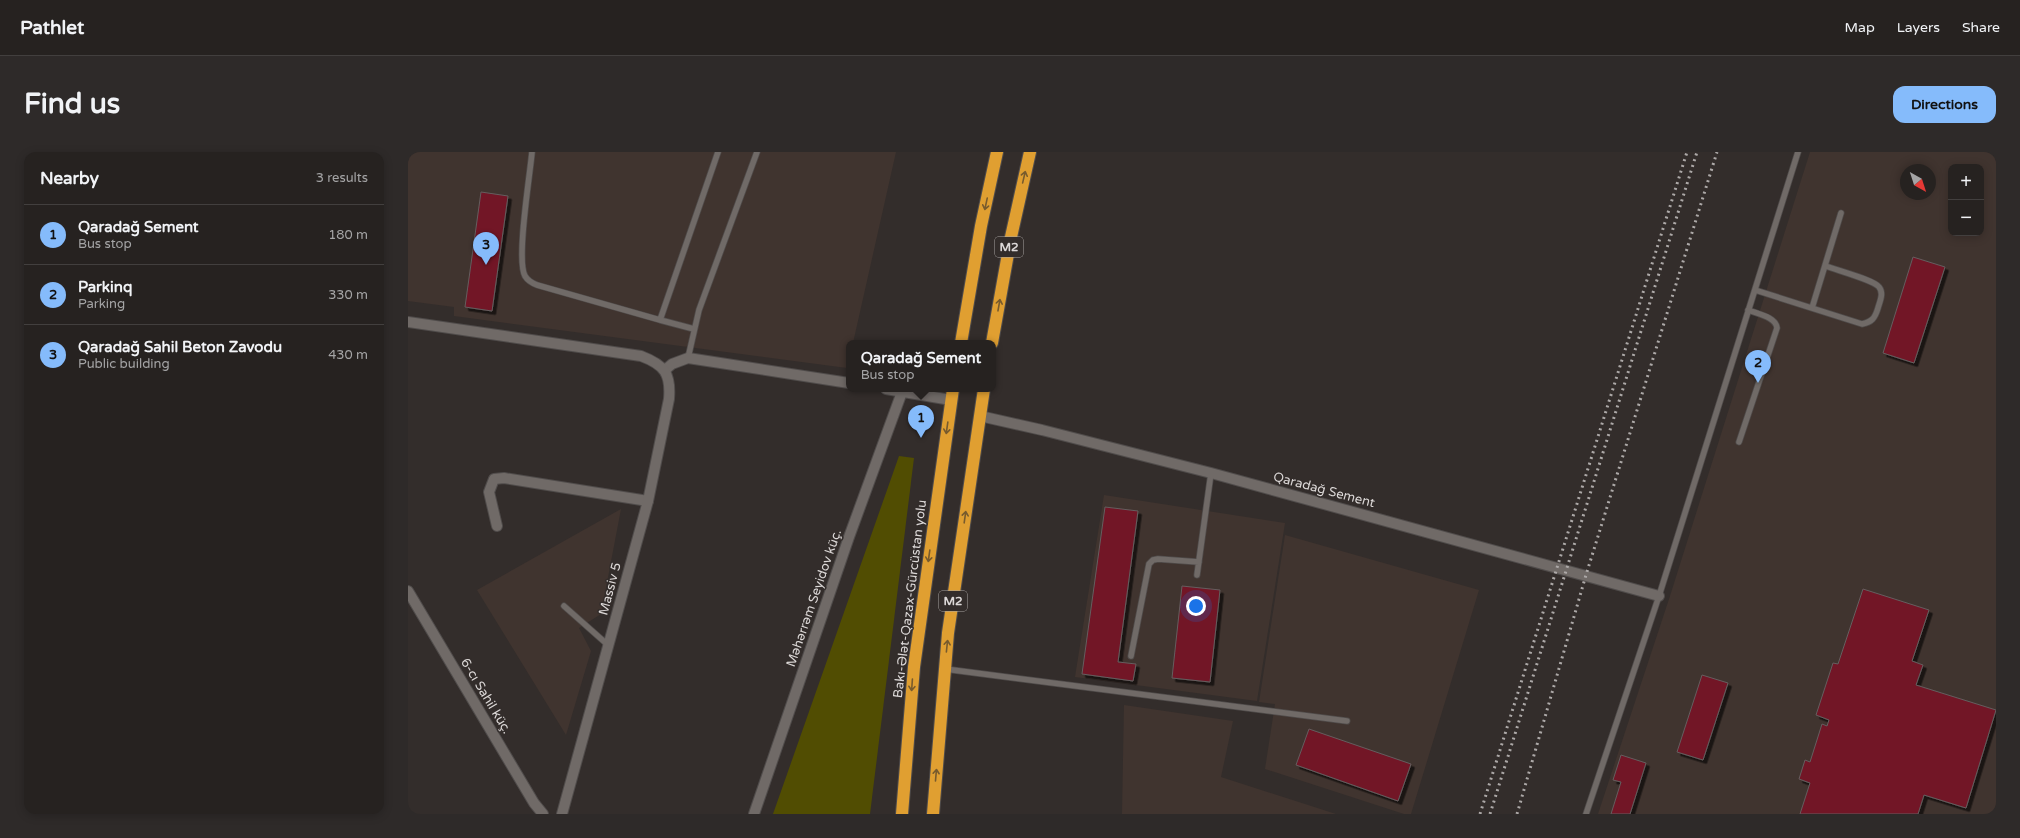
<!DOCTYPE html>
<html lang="en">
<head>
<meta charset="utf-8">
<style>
  :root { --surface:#262220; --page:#2e2a29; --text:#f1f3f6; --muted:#a4a4a5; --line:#423f3e; --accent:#85bbfb }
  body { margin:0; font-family:"Varela Round",sans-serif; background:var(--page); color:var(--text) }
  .controls { position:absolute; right:12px; top:12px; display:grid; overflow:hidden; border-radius:8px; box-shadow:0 2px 10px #0003 }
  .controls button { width:36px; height:36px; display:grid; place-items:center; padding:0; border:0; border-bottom:1px solid var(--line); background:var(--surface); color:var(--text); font:20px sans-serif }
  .compass { position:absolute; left:1492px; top:12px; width:36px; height:36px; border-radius:50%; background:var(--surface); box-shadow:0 2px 10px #0003; rotate:141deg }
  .you { position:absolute; left:788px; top:454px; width:14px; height:14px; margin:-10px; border:3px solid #fff; border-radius:50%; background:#1a73e8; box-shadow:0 0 0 6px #1a73e833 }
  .badge { display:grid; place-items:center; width:26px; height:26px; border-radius:50%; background:var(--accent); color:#111; font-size:13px; font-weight:700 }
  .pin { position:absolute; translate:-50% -33px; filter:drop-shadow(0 1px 2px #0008) }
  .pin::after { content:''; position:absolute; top:21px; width:14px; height:12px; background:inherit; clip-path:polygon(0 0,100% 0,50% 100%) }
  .popup { position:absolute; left:438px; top:188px; width:150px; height:52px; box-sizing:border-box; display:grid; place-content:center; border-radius:8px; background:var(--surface); filter:drop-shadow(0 1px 3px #0005); font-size:13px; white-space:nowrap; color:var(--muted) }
  .popup b { font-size:15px; color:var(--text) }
  .popup::after { content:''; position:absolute; left:50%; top:100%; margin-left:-8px; border:8px solid transparent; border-top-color:var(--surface) }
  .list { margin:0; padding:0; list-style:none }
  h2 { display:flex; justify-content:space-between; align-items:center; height:52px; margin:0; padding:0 16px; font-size:17px }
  h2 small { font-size:13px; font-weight:400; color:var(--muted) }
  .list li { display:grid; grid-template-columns:26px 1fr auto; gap:12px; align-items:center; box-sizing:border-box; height:60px; padding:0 16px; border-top:1px solid var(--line) }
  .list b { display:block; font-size:15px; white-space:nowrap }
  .list p { margin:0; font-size:13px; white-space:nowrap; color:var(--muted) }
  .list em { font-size:13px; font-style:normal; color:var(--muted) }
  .map { position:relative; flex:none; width:1588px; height:662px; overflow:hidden; border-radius:12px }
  header { display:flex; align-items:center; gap:24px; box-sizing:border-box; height:56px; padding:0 20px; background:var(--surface); border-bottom:1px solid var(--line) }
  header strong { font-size:19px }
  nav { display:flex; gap:22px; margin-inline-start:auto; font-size:14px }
  .intro { display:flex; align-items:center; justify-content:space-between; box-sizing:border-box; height:96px; padding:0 24px }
  h1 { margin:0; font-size:28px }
  .button { padding:10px 18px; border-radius:12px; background:var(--accent); color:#111; font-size:14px; font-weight:700 }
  main { display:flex; gap:24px; padding:0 24px }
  aside { flex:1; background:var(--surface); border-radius:12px; box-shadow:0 2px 10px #0003 }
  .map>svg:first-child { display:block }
  .built { fill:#40342f; fill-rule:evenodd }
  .green { fill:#514d02 }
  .building { fill:#721528; stroke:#655e5e; filter:url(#shadow) }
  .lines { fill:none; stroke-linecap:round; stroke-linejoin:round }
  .service-casing { stroke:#504c4b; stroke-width:7 }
  .minor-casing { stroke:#504c4b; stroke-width:12 }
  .tertiary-casing { stroke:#504c4b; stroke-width:12 }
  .motorway-casing { stroke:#504c4b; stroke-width:14 }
  .service { stroke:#706a67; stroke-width:5.5 }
  .minor { stroke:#706a67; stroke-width:10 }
  .tertiary { stroke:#706a67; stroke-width:10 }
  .motorway { stroke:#e09f31; stroke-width:12 }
  .rail { stroke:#ada9a8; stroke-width:3; stroke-dasharray:2 4; stroke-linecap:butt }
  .oneway { stroke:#785b2d }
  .labels { text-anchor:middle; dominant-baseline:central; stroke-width:3; stroke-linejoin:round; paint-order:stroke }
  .shield { fill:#332d2b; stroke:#a9a5a3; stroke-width:1 }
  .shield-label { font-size:12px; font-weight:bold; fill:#dcd8d7 }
  .street-label { font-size:13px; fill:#dcd8d7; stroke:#332d2b }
</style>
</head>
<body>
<header>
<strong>Pathlet</strong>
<nav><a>Map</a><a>Layers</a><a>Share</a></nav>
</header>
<div class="intro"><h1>Find us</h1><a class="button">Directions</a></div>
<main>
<aside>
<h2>Nearby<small>3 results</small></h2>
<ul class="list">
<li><span class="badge">1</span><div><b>Qaradağ Sement</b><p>Bus stop</p></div><em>180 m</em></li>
<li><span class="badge">2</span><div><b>Parkinq</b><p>Parking</p></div><em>330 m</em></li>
<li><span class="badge">3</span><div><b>Qaradağ Sahil Beton Zavodu</b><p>Public building</p></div><em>430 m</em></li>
</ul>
</aside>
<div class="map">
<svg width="1588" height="662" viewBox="0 0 1588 662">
  <defs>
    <filter id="shadow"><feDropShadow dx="3.5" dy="3.5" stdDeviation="0" flood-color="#0009"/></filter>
  </defs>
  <rect width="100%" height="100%" fill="#332d2b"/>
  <path class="built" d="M 0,0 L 488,0 L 445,191 L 441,191 L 439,216 L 46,164 L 46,155 L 0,149 Z
    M 1402,0 L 1588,0 L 1588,662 L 1190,662 L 1262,444 ZM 1543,15 L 1573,15 L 1573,81 L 1543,81 ZM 1498,18 L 1522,18 L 1522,42 L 1498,42 Z
    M 696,343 L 877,371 L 849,549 L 667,525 Z
    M 213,357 L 193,462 L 171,476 L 183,499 L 158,583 L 69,438 Z
    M 877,383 L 1071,438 L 1003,662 L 996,662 L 857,617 L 867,552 L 851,550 Z
    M 716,553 L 825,569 L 813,625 L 928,662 L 714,662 Z"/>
  <path class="green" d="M 491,304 L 506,306 L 462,662 L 365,662 Z"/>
  <path class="building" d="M 73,40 L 100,44 L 84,159 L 57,155 Z
    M 1505,105 L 1537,115 L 1506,211 L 1475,201 Z
    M 697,355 L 730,359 L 710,510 L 728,512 L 725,529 L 674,522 Z
    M 774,434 L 812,438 L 802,530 L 764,526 Z
    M 1455,437 L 1521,458 L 1504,509 L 1515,513 L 1508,533 L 1588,558 L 1558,656 L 1516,643 L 1510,662 L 1392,662 L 1402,631 L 1391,627 L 1397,608 L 1402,610 L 1414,572 L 1419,574 L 1421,568 L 1408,563 L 1425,511 L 1430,512 Z
    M 1294,523 L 1320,531 L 1295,608 L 1269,600 Z
    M 901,577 L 1003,612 L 990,649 L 888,613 Z
    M 1213,603 L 1238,611 L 1222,662 L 1203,662 L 1213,630 L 1205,628 Z"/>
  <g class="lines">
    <defs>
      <path id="service" d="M 124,0 C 122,23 108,108 117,124 C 120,129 124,131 129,133 L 252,168
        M 1347,138 L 1454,172 C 1464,170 1467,166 1470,156 C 1472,149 1476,141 1471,135 C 1466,128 1428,118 1418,114
        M 1404,156 L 1433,61
        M 286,177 L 252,168 L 310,0
        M 280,206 L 291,158 L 349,0
        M 1331,290 L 1369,176 C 1368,165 1350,162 1340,158
        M 789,423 L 803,321
        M 156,454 L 200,493
        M 723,504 L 741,412 L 745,408 L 750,407 L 791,410
        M 537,517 L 939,569
        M 1178,662 L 1251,444 L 1390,0"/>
      <path id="minor" d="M 257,218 L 264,212 L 280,206 L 441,231
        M 478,237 L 543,248
        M 572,264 L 634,278 L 803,321 L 1251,444
        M 89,374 L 81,340 L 86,327 L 96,326 L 240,349
        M 0,439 L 126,651 L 135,662
        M 346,662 L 441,385 L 494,240"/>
      <path id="tertiary" d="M 0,170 L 233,204 C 257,213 263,222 261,247 L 240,349 L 154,662"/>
      <path id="motorway" d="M 553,191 L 573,74 L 589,0
        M 584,191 L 603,85 L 622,0
        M 494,662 L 506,515 L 545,237
        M 525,662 L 540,481 L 576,237"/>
    </defs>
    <use href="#service" class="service-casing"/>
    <use href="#minor" class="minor-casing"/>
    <use href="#tertiary" class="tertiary-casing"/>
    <use href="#motorway" class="motorway-casing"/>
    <use href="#service" class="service"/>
    <use href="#minor" class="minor"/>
    <use href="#tertiary" class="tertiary"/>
    <use href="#motorway" class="motorway"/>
    <path class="rail" d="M 1072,662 L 1279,0
      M 1082,662 L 1289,0
      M 1109,662 L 1178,423 L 1309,0"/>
  </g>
  <defs><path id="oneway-shaft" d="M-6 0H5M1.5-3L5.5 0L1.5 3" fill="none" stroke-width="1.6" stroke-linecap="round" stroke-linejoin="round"/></defs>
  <g class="oneway">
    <use href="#oneway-shaft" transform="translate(616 25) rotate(-77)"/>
    <use href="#oneway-shaft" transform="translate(578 52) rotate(102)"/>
    <use href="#oneway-shaft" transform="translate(591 153) rotate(-80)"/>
    <use href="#oneway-shaft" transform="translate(539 276) rotate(98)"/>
    <use href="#oneway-shaft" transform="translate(557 365) rotate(-82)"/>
    <use href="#oneway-shaft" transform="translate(521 404) rotate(98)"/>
    <use href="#oneway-shaft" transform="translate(539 494) rotate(-84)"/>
    <use href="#oneway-shaft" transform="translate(504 533) rotate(94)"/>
    <use href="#oneway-shaft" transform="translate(528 623) rotate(-85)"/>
  </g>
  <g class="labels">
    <g class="shield">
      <rect x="587" y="85" width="28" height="20" rx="3"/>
      <rect x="531" y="439" width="28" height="20" rx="3"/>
    </g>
    <g class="shield-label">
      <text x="601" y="95">M2</text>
      <text x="545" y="449">M2</text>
    </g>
    <g class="street-label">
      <text transform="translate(916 338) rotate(15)">Qaradağ Sement</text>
      <text transform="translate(202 437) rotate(-75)">Massiv 5</text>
      <text transform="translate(406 446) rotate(-71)">Məhərrəm Seyidov küç.</text>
      <text transform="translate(502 447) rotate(-83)">Bakı-Ələt-Qazax-Gürcüstan yolu</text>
      <text transform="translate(78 544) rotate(59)">6-cı Sahil küç.</text>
    </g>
  </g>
</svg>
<div class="controls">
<button>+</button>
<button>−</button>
</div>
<svg class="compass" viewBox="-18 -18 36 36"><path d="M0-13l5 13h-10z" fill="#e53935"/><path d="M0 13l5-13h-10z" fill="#a4a4a5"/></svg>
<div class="you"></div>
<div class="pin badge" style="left:513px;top:286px">1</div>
<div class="popup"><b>Qaradağ Sement</b>Bus stop</div>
<div class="pin badge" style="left:1350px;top:231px">2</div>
<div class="pin badge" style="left:78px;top:113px">3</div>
</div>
</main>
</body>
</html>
